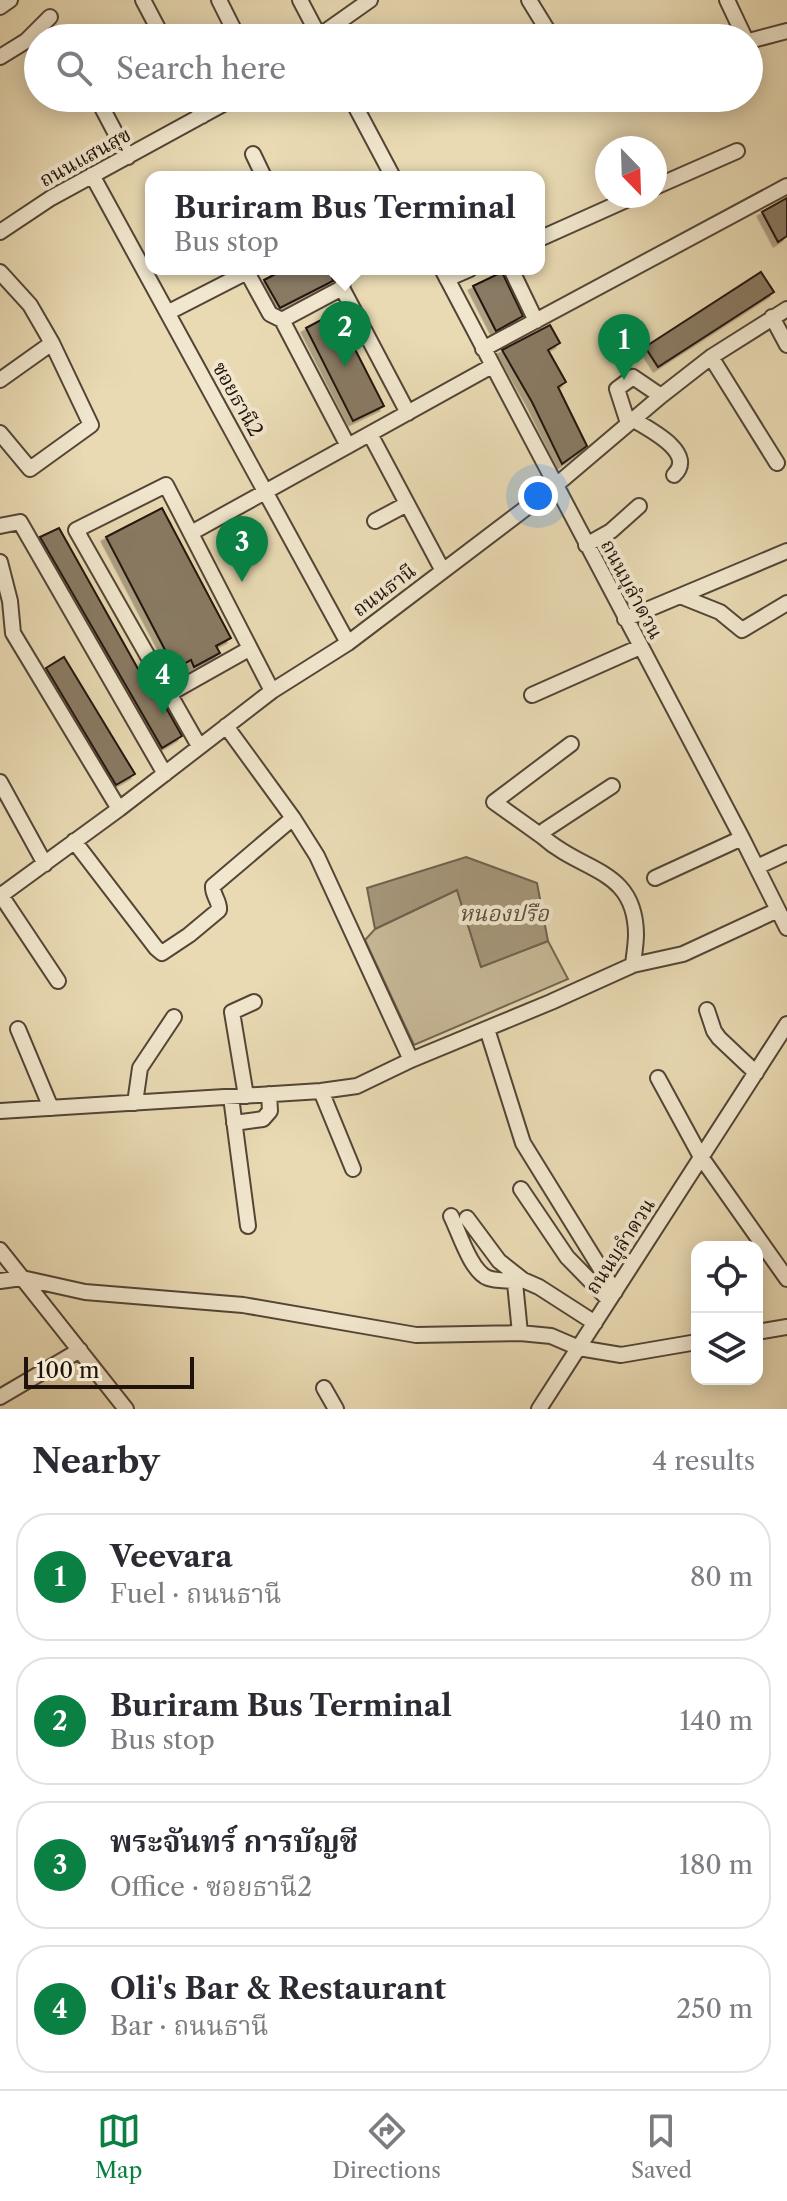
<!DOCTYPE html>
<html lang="en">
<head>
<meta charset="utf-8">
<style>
  :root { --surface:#fff; --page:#f2f2f3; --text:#2b2b33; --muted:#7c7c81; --line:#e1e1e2; --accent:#0b8043 }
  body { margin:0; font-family:"Libre Caslon Text","Noto Serif Thai",serif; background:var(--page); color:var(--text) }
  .controls { position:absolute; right:24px; bottom:24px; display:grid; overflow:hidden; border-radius:16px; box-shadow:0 4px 20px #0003 }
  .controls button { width:72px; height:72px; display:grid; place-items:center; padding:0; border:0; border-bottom:2px solid var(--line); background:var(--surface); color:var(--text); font:40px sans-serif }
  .compass { position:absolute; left:595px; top:136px; width:72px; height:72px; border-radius:50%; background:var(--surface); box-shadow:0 4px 20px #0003; rotate:157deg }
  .scale { position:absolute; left:24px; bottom:20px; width:170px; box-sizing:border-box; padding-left:8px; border:4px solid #21130c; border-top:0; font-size:22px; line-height:28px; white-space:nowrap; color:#21130c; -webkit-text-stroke:6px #f1e7ce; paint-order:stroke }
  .you { position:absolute; left:538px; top:496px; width:28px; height:28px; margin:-20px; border:6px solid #fff; border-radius:50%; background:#1a73e8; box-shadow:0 0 0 12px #1a73e833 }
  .badge { display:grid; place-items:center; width:52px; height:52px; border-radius:50%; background:var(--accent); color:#fff; font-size:26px; font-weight:700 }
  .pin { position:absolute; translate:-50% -66px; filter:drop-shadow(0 2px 4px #0008) }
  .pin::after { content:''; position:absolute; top:42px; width:28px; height:24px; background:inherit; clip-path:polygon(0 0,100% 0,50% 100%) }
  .popup { position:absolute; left:145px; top:171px; width:400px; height:104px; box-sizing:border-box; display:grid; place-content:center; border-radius:16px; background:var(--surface); filter:drop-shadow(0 2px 6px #0005); font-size:26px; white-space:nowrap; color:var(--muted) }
  .popup b { font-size:30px; color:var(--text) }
  .popup::after { content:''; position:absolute; left:50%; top:100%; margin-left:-16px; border:16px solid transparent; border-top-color:var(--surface) }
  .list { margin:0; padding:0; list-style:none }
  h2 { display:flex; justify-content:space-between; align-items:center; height:104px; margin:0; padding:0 32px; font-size:34px }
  h2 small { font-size:26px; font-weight:400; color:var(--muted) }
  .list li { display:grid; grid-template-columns:52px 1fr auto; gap:24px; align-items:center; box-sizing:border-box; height:128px; margin:0 16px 16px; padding:0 16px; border:2px solid var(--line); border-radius:32px }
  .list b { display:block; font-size:30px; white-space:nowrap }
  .list p { margin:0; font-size:26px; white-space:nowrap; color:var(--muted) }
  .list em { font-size:26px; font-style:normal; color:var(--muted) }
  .icon { flex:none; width:44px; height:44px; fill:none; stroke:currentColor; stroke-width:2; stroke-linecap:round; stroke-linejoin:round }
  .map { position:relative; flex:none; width:787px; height:1409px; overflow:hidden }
  .search { position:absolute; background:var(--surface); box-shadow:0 4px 20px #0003; left:24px; right:24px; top:24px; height:88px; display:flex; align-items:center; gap:20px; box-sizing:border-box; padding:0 28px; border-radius:44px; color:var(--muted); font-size:30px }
  .sheet { height:680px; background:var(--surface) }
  nav { display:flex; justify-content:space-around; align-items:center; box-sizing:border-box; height:112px; border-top:2px solid var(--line); background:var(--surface); font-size:22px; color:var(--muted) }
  nav a { display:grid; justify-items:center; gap:4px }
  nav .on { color:var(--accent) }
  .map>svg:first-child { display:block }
  .green { fill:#c7b897; stroke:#746652; stroke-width:2 }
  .water { fill:#a5967a; stroke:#70624e; stroke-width:2 }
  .building { fill:#897a63; stroke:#21130c; stroke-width:2; filter:url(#shadow) }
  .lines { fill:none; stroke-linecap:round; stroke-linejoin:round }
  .minor-casing { stroke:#534536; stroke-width:18 }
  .minor { stroke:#f1e7ce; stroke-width:14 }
  .labels { text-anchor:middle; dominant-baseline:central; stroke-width:8; stroke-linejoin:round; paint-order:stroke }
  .street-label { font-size:20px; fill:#21130c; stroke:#f1e7ce }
  .water-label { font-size:22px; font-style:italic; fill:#5c4e3d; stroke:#f1e7ce }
</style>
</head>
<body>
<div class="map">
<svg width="787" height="1409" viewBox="0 0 787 1409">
  <defs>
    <filter id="shadow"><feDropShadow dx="-4.5" dy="4.5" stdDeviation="0" flood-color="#0004"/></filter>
  </defs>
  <rect width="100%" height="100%" fill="#e9dab3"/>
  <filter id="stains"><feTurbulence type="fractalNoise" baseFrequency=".0025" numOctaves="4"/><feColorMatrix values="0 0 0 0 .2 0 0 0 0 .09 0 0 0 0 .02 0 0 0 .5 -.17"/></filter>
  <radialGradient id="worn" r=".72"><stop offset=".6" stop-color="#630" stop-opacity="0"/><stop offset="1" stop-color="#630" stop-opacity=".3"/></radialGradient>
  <path class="green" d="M 457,890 L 481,967 L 548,941 L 568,979 L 414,1045 L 365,940 L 375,929 Z"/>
  <path class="water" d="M 466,857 L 537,883 L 548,941 L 481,967 L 457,890 L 375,929 L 367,888 Z"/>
  <path class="building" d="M 787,198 L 787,236 L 778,242 L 762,212 Z
    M 285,269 L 330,269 L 333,281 L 280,308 L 264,280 Z
    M 502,272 L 523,316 L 496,331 L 473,286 Z
    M 761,272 L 774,292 L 658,367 L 645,347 Z
    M 336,312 L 384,406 L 353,421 L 306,328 Z
    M 550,325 L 560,343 L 548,350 L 566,382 L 558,387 L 587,446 L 562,464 L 532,402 L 502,350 Z
    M 162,508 L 231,638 L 216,646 L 220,653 L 194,667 L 191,660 L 175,669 L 106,537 Z
    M 59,528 L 151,692 L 156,690 L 182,736 L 162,748 L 40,537 Z
    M 64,657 L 135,774 L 116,785 L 46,668 Z"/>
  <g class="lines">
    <defs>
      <path id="minor" d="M 143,0 L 163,38
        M 219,0 L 238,38
        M 300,0 L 320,38
        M 529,0 L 548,31 L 554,38
        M 727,0 L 745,38
        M 0,7 L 10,0
        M 319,36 L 370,0
        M 749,41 L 787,31
        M 0,57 L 26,41 L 50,17
        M 97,98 L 128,157
        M 193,98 L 202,116
        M 351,98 L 393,177
        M 253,154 L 264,177
        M 92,175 L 348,643
        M 655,187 L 737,151
        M 0,232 L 51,198 L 234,98
        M 539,239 L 635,196
        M 442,269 L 742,838 L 787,928
        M 511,269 L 536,321
        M 0,272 L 30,305 L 52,343 L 91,425 L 30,469 L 0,433
        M 247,272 L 270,314 L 282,320 L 342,288 L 344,276 L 340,269
        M 447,279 L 470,269
        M 342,288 L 408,413
        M 169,312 L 253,269
        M 772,317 L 787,345
        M 282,320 L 348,446
        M 483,349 L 787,186
        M 711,357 L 777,463
        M 0,380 L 52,343
        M 632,419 C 649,429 697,453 674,475
        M 628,423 L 617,389 L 633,377 L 661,396
        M 370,434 L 443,571
        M 375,521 L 407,504
        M 0,526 L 20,522 L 165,774
        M 191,533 L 492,366
        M 586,545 L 611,531 L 639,506
        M 0,562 L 10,601 L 13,633 L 119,809
        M 680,596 L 720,612 L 742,630 L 787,603
        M 625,619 L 787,551
        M 169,694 L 249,649
        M 532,695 L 640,647
        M 226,726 L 293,818 L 317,856 L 411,1060
        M 199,746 L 76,530 L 166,485 L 272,691
        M 0,782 L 45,864
        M 612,786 L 545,830 L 543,837 C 583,873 635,868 636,934 C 636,944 634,955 633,965
        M 543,837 L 494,802 L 571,744
        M 74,841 L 156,948 L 162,953 L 189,935 L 219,910 C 220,901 212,895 213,886 L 293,818
        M 757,867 L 787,853
        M 655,878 L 742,838
        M 0,894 L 58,981
        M 0,896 L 119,809 L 272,691 L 348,643 L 555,486 L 661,396 L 711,357 L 787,309
        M 707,1010 L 714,1031 L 719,1038 L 756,1073
        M 18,1029 L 51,1108
        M 487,1029 L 523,1143 L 615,1292
        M 658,1078 L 701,1157 L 787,1279
        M 321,1091 L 353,1169
        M 246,1096 L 232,1012 L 254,1002
        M 231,1097 L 248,1226
        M 135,1103 L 140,1068 L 174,1017
        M 0,1111 L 321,1091 L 357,1086 L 411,1060 L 551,1002 L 633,965 L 683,954 L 778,910
        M 234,1123 L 263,1119 L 270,1111 L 269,1094
        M 521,1189 L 567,1257 L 609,1300
        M 451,1216 C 459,1232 471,1272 488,1278 C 496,1281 506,1280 515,1281
        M 467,1218 L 499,1261 L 523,1280 L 539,1287 L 595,1323
        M 0,1250 L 126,1409
        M 514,1273 L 520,1333
        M 0,1281 L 22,1278 L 85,1292 L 243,1305 L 416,1335 L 520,1333 L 551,1336 L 579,1348 L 621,1355 L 697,1342
        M 757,1332 L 787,1327
        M 324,1388 L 336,1409
        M 0,1397 L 80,1350
        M 539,1409 L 787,1024"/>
    </defs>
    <use href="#minor" class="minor-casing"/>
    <use href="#minor" class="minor"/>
  </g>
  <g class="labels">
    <g class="street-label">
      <text transform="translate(85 157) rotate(-29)">ถนนแสนสุข</text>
      <text transform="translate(238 399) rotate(61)">ซอยธานี2</text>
      <text transform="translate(632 589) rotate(62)">ถนนบุลำดวน</text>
      <text transform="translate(384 590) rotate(-37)">ถนนธานี</text>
      <text transform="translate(620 1246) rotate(-57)">ถนนบุลำดวน</text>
    </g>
    <g class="water-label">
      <text x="504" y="913">หนองปรือ</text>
    </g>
  </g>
  <rect width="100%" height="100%" filter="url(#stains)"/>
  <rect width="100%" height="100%" fill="url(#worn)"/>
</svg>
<div class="controls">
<button><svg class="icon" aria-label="locate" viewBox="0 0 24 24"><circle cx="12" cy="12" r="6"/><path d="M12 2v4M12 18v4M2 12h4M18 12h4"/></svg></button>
<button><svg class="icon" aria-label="layers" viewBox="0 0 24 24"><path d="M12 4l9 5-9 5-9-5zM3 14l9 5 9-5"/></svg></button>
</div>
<svg class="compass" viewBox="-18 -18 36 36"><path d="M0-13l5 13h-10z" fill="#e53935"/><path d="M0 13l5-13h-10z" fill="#7c7c81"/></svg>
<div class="scale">100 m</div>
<div class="you"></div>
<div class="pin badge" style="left:624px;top:380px">1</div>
<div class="pin badge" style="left:345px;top:367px">2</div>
<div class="popup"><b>Buriram Bus Terminal</b>Bus stop</div>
<div class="pin badge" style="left:242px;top:582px">3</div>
<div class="pin badge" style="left:163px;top:715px">4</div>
<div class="search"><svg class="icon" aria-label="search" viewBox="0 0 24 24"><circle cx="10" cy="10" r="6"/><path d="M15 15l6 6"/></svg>Search here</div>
</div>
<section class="sheet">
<h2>Nearby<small>4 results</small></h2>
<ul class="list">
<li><span class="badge">1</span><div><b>Veevara</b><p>Fuel · ถนนธานี</p></div><em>80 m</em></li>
<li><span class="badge">2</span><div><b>Buriram Bus Terminal</b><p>Bus stop</p></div><em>140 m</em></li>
<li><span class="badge">3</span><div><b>พระจันทร์ การบัญชี</b><p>Office · ซอยธานี2</p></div><em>180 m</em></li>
<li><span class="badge">4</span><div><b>Oli's Bar &amp; Restaurant</b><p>Bar · ถนนธานี</p></div><em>250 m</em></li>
</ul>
</section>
<nav>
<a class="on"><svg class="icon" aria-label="map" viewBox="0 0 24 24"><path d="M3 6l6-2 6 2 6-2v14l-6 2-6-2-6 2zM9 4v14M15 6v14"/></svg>Map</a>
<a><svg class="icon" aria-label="directions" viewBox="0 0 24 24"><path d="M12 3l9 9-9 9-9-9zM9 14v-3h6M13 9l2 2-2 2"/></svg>Directions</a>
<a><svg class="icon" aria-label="saved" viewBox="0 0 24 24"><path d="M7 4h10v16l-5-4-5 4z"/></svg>Saved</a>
</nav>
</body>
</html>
